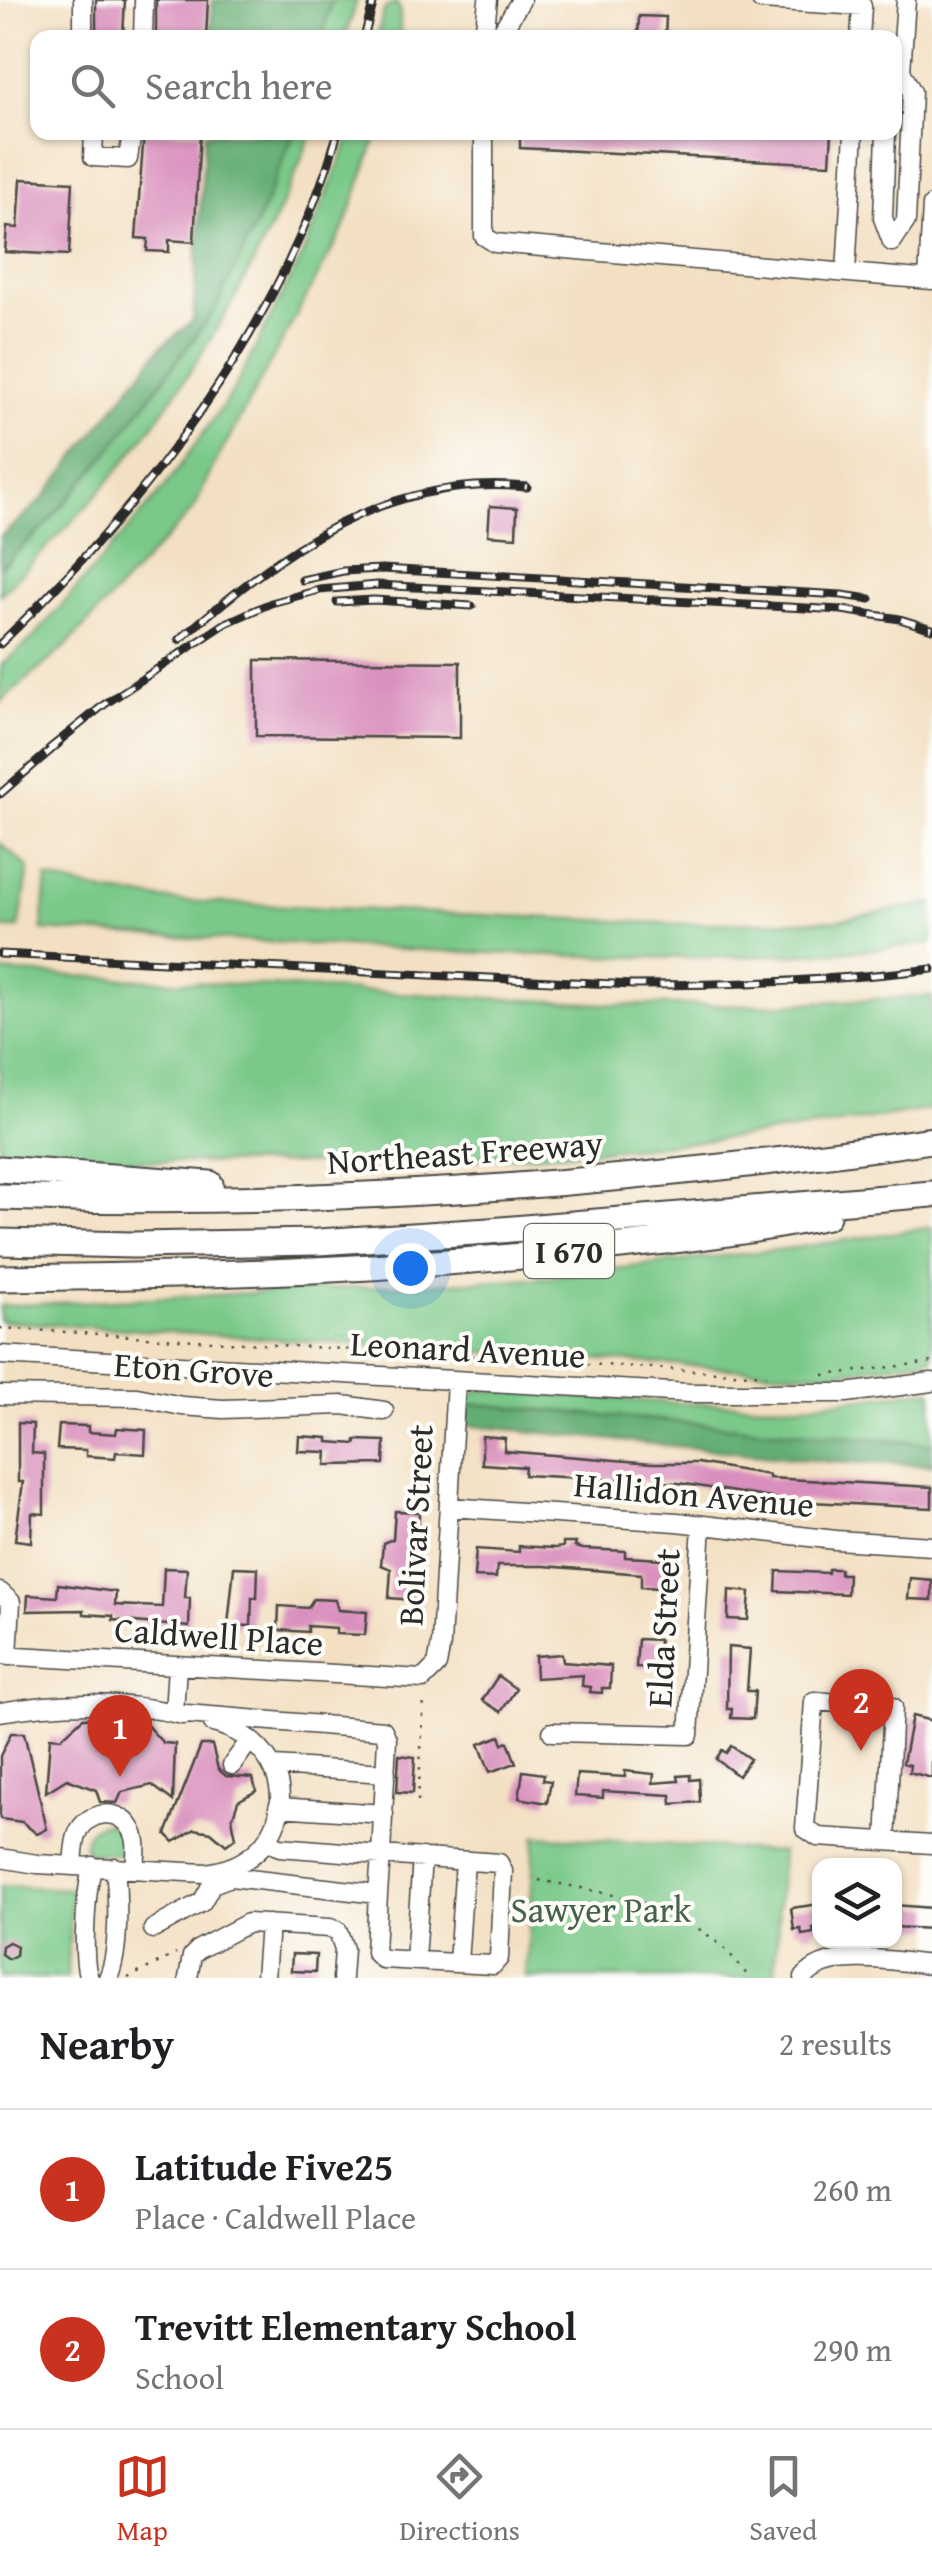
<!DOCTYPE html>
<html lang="en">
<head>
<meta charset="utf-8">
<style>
  :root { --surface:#fff; --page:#f2f2f2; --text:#202124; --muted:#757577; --line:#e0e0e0; --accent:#c8321e }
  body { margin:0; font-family:"Gentium Book Plus",serif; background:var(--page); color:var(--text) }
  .controls { position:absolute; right:30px; bottom:30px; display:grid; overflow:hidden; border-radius:20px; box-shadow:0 2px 8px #0004 }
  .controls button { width:90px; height:90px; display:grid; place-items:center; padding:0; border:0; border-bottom:2px solid var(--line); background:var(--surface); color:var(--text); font:50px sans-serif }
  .you { position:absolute; left:410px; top:1268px; width:35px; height:35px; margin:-25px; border:8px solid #fff; border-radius:50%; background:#1a73e8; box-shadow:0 0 0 15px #1a73e833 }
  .badge { display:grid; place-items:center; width:65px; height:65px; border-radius:50%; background:var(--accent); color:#fff; font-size:32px; font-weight:700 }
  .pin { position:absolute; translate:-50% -82px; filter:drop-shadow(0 2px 5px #0008) }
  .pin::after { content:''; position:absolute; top:52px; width:35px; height:30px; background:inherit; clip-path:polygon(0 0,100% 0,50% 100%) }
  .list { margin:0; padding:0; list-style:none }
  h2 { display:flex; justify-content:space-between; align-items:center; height:130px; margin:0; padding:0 40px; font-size:42px }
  h2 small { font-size:32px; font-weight:400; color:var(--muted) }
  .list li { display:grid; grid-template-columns:65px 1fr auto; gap:30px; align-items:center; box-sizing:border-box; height:160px; padding:0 40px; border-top:2px solid var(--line) }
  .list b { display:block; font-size:38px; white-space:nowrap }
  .list p { margin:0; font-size:32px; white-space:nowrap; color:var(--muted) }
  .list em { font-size:32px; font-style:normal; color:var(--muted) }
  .icon { flex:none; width:55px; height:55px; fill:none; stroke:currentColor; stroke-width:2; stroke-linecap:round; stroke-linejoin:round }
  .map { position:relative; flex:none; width:932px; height:1978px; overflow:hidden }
  .search { position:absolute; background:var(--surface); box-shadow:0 2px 8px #0004; left:30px; right:30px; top:30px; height:110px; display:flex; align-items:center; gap:25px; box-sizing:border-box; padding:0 35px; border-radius:20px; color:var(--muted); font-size:38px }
  .sheet { height:450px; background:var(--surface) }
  nav { display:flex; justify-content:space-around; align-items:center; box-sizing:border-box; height:140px; border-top:2px solid var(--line); background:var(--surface); font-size:28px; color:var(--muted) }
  nav a { display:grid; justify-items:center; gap:5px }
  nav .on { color:var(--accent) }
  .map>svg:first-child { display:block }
  .green { fill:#7ac989; stroke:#527a5a; stroke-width:2.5 }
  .forest { fill:#63ad75; stroke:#476c50; stroke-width:2.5 }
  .building { fill:#d98fbd }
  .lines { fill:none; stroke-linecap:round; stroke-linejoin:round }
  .minor-casing { stroke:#494642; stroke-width:21 }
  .highway-casing { stroke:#494642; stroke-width:29 }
  .path { stroke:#494642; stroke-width:2.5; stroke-dasharray:2.5 8; stroke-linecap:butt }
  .minor { stroke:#fff; stroke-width:18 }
  .highway { stroke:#fff; stroke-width:25 }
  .rail-casing { stroke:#2b2b2b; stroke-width:9 }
  .rail { stroke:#fdfcf7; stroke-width:5; stroke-dasharray:15; stroke-linecap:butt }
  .labels { text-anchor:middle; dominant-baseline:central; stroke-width:8; stroke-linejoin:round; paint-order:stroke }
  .shield { fill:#fdfcf7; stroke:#6a6a68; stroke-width:2.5 }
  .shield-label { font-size:32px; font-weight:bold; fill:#2b2b2b }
  .street-label { font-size:35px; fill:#2b2b2b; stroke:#fdfcf7 }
  .park-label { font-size:35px; fill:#47624c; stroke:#fdfcf7 }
</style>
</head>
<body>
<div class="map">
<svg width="932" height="1978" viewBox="0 0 932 1978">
  <rect width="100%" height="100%" fill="#fdfcf7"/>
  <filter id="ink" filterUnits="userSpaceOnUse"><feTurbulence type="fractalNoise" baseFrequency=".01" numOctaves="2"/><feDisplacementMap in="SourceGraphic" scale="20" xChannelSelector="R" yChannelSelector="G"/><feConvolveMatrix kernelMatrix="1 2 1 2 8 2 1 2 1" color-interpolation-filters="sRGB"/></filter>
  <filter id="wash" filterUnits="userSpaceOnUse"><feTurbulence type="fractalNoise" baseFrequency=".0048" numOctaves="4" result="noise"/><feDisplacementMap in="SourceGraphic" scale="40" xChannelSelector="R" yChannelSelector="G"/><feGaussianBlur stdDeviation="2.25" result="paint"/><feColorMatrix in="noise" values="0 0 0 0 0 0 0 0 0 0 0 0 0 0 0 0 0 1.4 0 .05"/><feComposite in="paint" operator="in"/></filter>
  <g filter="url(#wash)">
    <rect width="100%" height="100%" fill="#f3e0c3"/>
    <path class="green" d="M 332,0 L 357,0 L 345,37 L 322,37 Z
      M 395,2 L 400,9 L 400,37 L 377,37 L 384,10 Z
      M 352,132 L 378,133 L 345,226 L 211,471 L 195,507 L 66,646 L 0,702 L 0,666 L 33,638 L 165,487 L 232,393 L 300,260 Z
      M 294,133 L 312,133 C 260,267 183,401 85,508 C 57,538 28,566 0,595 L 0,567 L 42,529 L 105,457 L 213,313 L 261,214 Z
      M 0,843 L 29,868 L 19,928 L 0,928 Z
      M 47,878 L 109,893 L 180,901 L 681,924 L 838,920 L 932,903 L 932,943 C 762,964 593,958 422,950 C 296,943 169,937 42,930 Z
      M 0,972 L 623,1005 L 762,1005 L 932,996 L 932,1109 C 626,1162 310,1174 0,1154 Z
      M 932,1227 L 932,1359 L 840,1372 L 805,1373 L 0,1321 L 0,1306 L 537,1278 L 800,1247 Z
      M 480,1390 L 678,1403 L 801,1405 L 932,1390 L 932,1444 L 474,1404 L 465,1410 L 467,1396 Z
      M 107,1823 L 122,1830 L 128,1845 L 125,1854 L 91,1854 L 85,1848 C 83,1833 93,1824 107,1823 Z
      M 535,1836 L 782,1852 L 775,1972 L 783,1974 L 781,1978 L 526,1978 Z
      M 0,1886 L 72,1889 L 67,1978 L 0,1978 Z"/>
    <path class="forest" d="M 213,0 L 332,0 L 322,37 L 210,37 Z
      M 205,133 L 294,133 L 261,214 L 213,313 L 105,457 L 42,529 L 0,567 L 0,537 L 43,499 L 161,347 L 193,321 Z
      M 473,1404 L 932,1444 L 932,1465 L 832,1462 L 465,1425 L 465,1410 Z"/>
    <g id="blocks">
      <path class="building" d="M 96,0 L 125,0 L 123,36 L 96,34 Z
        M 156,0 L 208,0 L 206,38 L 156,38 Z
        M 639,16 L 666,17 L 665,38 L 638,38 Z
        M 144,132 L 200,132 L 194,242 L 169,240 L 169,252 L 147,251 L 148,239 L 136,238 Z
        M 520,132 L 832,132 L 830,164 L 520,148 Z
        M 21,179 L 73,182 L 69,255 L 5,252 L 7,227 L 18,228 Z
        M 490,506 L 517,508 L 516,537 L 488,535 Z
        M 256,660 L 460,662 L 460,738 L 256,736 Z
        M 18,1423 L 33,1424 L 32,1453 L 44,1454 L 44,1514 L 32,1513 L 31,1542 L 15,1540 L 23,1482 L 18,1482 Z
        M 59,1425 L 88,1426 L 88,1432 L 116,1434 L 117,1428 L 146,1430 L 145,1454 L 116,1452 L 115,1458 L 86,1456 L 86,1450 L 57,1449 Z
        M 299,1436 L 328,1438 L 328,1442 L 356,1444 L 356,1440 L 385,1441 L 384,1464 L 326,1465 L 327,1452 L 298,1451 Z
        M 482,1436 L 505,1438 L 504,1451 L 652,1463 L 697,1463 L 769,1475 L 769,1478 L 932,1487 L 932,1508 L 790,1501 L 679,1483 L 524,1475 L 525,1467 L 482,1464 Z
        M 395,1511 L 419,1512 L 418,1542 L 411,1542 L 409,1570 L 415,1570 L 413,1600 L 389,1598 L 391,1569 L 381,1565 L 383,1543 L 393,1539 Z
        M 563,1543 L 576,1543 L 575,1547 L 583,1549 L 625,1551 L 625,1557 L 663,1559 L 662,1568 L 667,1568 L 667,1580 L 662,1580 L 661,1588 L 641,1587 L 641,1574 L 544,1566 L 497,1566 L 496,1578 L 474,1577 L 476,1549 L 519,1552 L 519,1546 L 555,1548 L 563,1547 Z
        M 234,1567 L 258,1568 L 257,1598 L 252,1597 L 251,1626 L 228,1625 Z
        M 164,1568 L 187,1569 L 185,1598 L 190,1598 L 189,1627 L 113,1620 L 113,1616 L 84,1614 L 84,1610 L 27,1611 L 28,1595 L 57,1597 L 58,1584 L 116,1592 L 115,1605 L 162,1607 Z
        M 828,1569 L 840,1569 L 840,1574 L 848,1574 L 847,1594 L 776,1591 L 777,1571 L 828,1573 Z
        M 910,1578 L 932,1580 L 932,1600 L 908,1599 Z
        M 729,1590 L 750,1592 L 748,1620 L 728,1619 Z
        M 313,1599 L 335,1600 L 338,1610 L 367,1612 L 365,1635 L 336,1634 L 336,1628 L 308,1626 L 308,1632 L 278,1630 L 279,1606 L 308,1608 Z
        M 638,1639 L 659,1640 L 657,1668 L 636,1667 Z
        M 728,1647 L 750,1649 L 747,1691 L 755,1691 L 753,1719 L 731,1718 L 732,1709 L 727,1709 Z
        M 562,1654 L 563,1662 L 611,1666 L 610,1688 L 602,1688 L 602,1693 L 590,1692 L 591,1687 L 582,1686 L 583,1675 L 536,1678 L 535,1656 Z
        M 498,1676 L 516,1689 L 501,1712 L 482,1700 Z
        M 912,1716 L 932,1721 L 932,1778 L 909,1772 L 910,1765 L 903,1763 Z
        M 107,1717 L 142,1720 L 163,1743 L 175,1744 L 173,1801 L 152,1785 L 122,1792 L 117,1803 L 100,1802 L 96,1790 L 67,1779 L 46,1792 L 50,1737 L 61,1738 L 83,1718 Z
        M 11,1733 L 24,1733 L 47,1829 L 37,1834 L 22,1822 L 0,1819 L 0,1756 Z
        M 500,1736 L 503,1744 L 508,1742 L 516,1763 L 490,1772 L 479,1744 Z
        M 201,1745 L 212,1745 L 218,1769 L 226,1776 L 253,1778 L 256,1791 L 238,1801 L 232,1819 L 236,1838 L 226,1845 L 211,1832 L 195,1829 L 174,1842 L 166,1834 Z
        M 731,1746 L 750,1759 L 738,1776 L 716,1759 L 722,1750 L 726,1753 Z
        M 399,1755 L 415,1757 L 413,1793 L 397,1792 Z
        M 523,1771 L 544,1774 L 543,1780 L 551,1781 L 547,1803 L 519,1798 Z
        M 625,1771 L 654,1774 L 653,1783 L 679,1781 L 678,1776 L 690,1775 L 690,1780 L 699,1779 L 700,1802 L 672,1804 L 671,1795 L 603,1791 L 603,1798 L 575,1796 L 577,1774 L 625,1777 Z
        M 820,1904 L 820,1927 L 813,1928 L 814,1933 L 802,1935 L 801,1929 L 794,1930 L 791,1908 Z
        M 894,1905 L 932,1908 L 932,1929 L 894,1927 Z
        M 9,1942 L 17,1946 L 16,1955 L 8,1959 L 1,1954 L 2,1946 Z
        M 292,1954 L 316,1955 L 315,1972 L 291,1971 Z"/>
    </g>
  </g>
  <g filter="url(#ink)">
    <use href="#blocks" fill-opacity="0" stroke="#494642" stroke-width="2.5"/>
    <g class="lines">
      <defs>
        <path id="minor" d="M 761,0 L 862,6 L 860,38
          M 83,38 L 83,0
          M 143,38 L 144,0
          M 484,38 L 488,0
          M 498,38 L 521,0
          M 897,78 L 901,71 L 906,0
          M 94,132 L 93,157 L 128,159 L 132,132
          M 484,132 L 484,236 L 495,243 L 932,280
          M 886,132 L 883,218 L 892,242 L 906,221 L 912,92 L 901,71
          M 846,273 L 854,132
          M 928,280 L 932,205
          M 0,1355 L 690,1393 L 846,1393 L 932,1382
          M 0,1395 L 137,1397 L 182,1406 L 223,1409 L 343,1405 L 384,1411
          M 449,1507 L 677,1522 L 836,1540 L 932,1546
          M 0,1592 L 11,1602 L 8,1656
          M 0,1655 L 423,1679 L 437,1665 L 441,1644 L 456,1381
          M 0,1712 C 62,1701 122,1700 183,1715
          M 174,1713 L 177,1666
          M 552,1732 L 689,1735 L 702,1525
          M 232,1765 L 250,1740
          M 274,1766 L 386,1773
          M 278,1807 L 384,1814
          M 266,1841 L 280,1847 L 381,1855 L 378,1894
          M 886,1841 L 893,1707 L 814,1701 L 805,1828 L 818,1837 L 932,1844
          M 0,1858 L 37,1864 L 205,1873 C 300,1862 307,1747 213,1723
          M 73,1865 C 74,1855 74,1842 78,1833 C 87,1811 119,1807 131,1828 C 139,1840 136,1854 135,1868
          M 153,1929 L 202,1902 L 212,1884 L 231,1877 L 378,1894 L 375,1952 L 382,1959 L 493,1965 L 499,1958 L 503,1871 L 499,1863 L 381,1855 L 387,1739 L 383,1730 L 174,1713
          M 415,1961 L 422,1857
          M 458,1963 L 465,1861
          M 89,1978 C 81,1959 86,1886 93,1866
          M 108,1978 C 120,1953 118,1895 115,1867
          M 188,1978 L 192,1956 L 199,1949 L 248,1923 L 330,1928 L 338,1931 L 344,1949 L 342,1978
          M 265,1978 L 269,1924
          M 804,1978 C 828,1947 897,1962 932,1965"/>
        <path id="highway" d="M 0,1169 L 210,1184
          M 0,1197 C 311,1208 624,1185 932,1140
          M 0,1242 L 133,1245 L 318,1242 L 489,1231 L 932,1194
          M 0,1278 C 188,1276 376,1271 563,1252 C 652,1243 740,1234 827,1216"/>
      </defs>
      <use href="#minor" class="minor-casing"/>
      <use href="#highway" class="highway-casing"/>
      <path class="path" d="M 0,1328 L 766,1375
        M 824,1375 L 932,1362
        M 418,1801 L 424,1698
        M 539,1880 C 617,1895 701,1906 749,1978
        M 128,1978 L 176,1954"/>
      <use href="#minor" class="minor"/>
      <use href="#highway" class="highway"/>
      <defs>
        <path id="rail" d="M 364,38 L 374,0
          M 302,580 L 343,571 L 382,569 L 842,595 L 870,599
          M 337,602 L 374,600 L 472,606
          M 179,640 C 282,551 384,473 527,487
          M 0,644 C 143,506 283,326 338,132
          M 49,749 L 105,704 L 226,623 L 271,603 L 319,590 L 377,585 L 842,610 L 900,619 L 932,629
          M 0,794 L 59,743
          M 0,954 L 633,985 C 734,985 832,981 932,969"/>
      </defs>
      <use href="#rail" class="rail-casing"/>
      <use href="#rail" class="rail"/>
    </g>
  </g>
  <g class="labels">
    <rect class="shield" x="524" y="1224" width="90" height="54" rx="8"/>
    <g class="shield-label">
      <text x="569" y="1251">I 670</text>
    </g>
    <g class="street-label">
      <text transform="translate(465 1152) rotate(-4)">Northeast Freeway</text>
      <text transform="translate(468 1349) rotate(3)">Leonard Avenue</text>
      <text transform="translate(194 1369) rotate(4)">Eton Grove</text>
      <text transform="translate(694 1494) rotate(5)">Hallidon Avenue</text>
      <text transform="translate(415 1525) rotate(-87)">Bolivar Street</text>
      <text transform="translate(663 1628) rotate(-87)">Elda Street</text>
      <text transform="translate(219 1636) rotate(4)">Caldwell Place</text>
    </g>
    <g class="park-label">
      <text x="601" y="1909">Sawyer Park</text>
    </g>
  </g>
</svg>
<div class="controls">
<button><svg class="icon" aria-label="layers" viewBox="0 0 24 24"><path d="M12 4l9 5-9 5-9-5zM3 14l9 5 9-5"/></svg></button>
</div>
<div class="you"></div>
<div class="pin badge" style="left:120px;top:1777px">1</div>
<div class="pin badge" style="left:861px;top:1751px">2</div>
<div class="search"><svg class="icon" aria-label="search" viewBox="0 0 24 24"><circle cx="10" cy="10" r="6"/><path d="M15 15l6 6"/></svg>Search here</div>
</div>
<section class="sheet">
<h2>Nearby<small>2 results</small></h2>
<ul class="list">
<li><span class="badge">1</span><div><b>Latitude Five25</b><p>Place · Caldwell Place</p></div><em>260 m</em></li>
<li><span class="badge">2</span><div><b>Trevitt Elementary School</b><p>School</p></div><em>290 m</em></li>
</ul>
</section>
<nav>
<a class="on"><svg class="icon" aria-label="map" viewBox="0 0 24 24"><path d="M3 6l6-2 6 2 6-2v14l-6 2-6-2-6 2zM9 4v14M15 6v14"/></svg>Map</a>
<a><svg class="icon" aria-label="directions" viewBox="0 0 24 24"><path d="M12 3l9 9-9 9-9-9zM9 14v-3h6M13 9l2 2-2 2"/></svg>Directions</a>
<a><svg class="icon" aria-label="saved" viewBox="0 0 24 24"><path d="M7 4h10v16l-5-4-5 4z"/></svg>Saved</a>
</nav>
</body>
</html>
